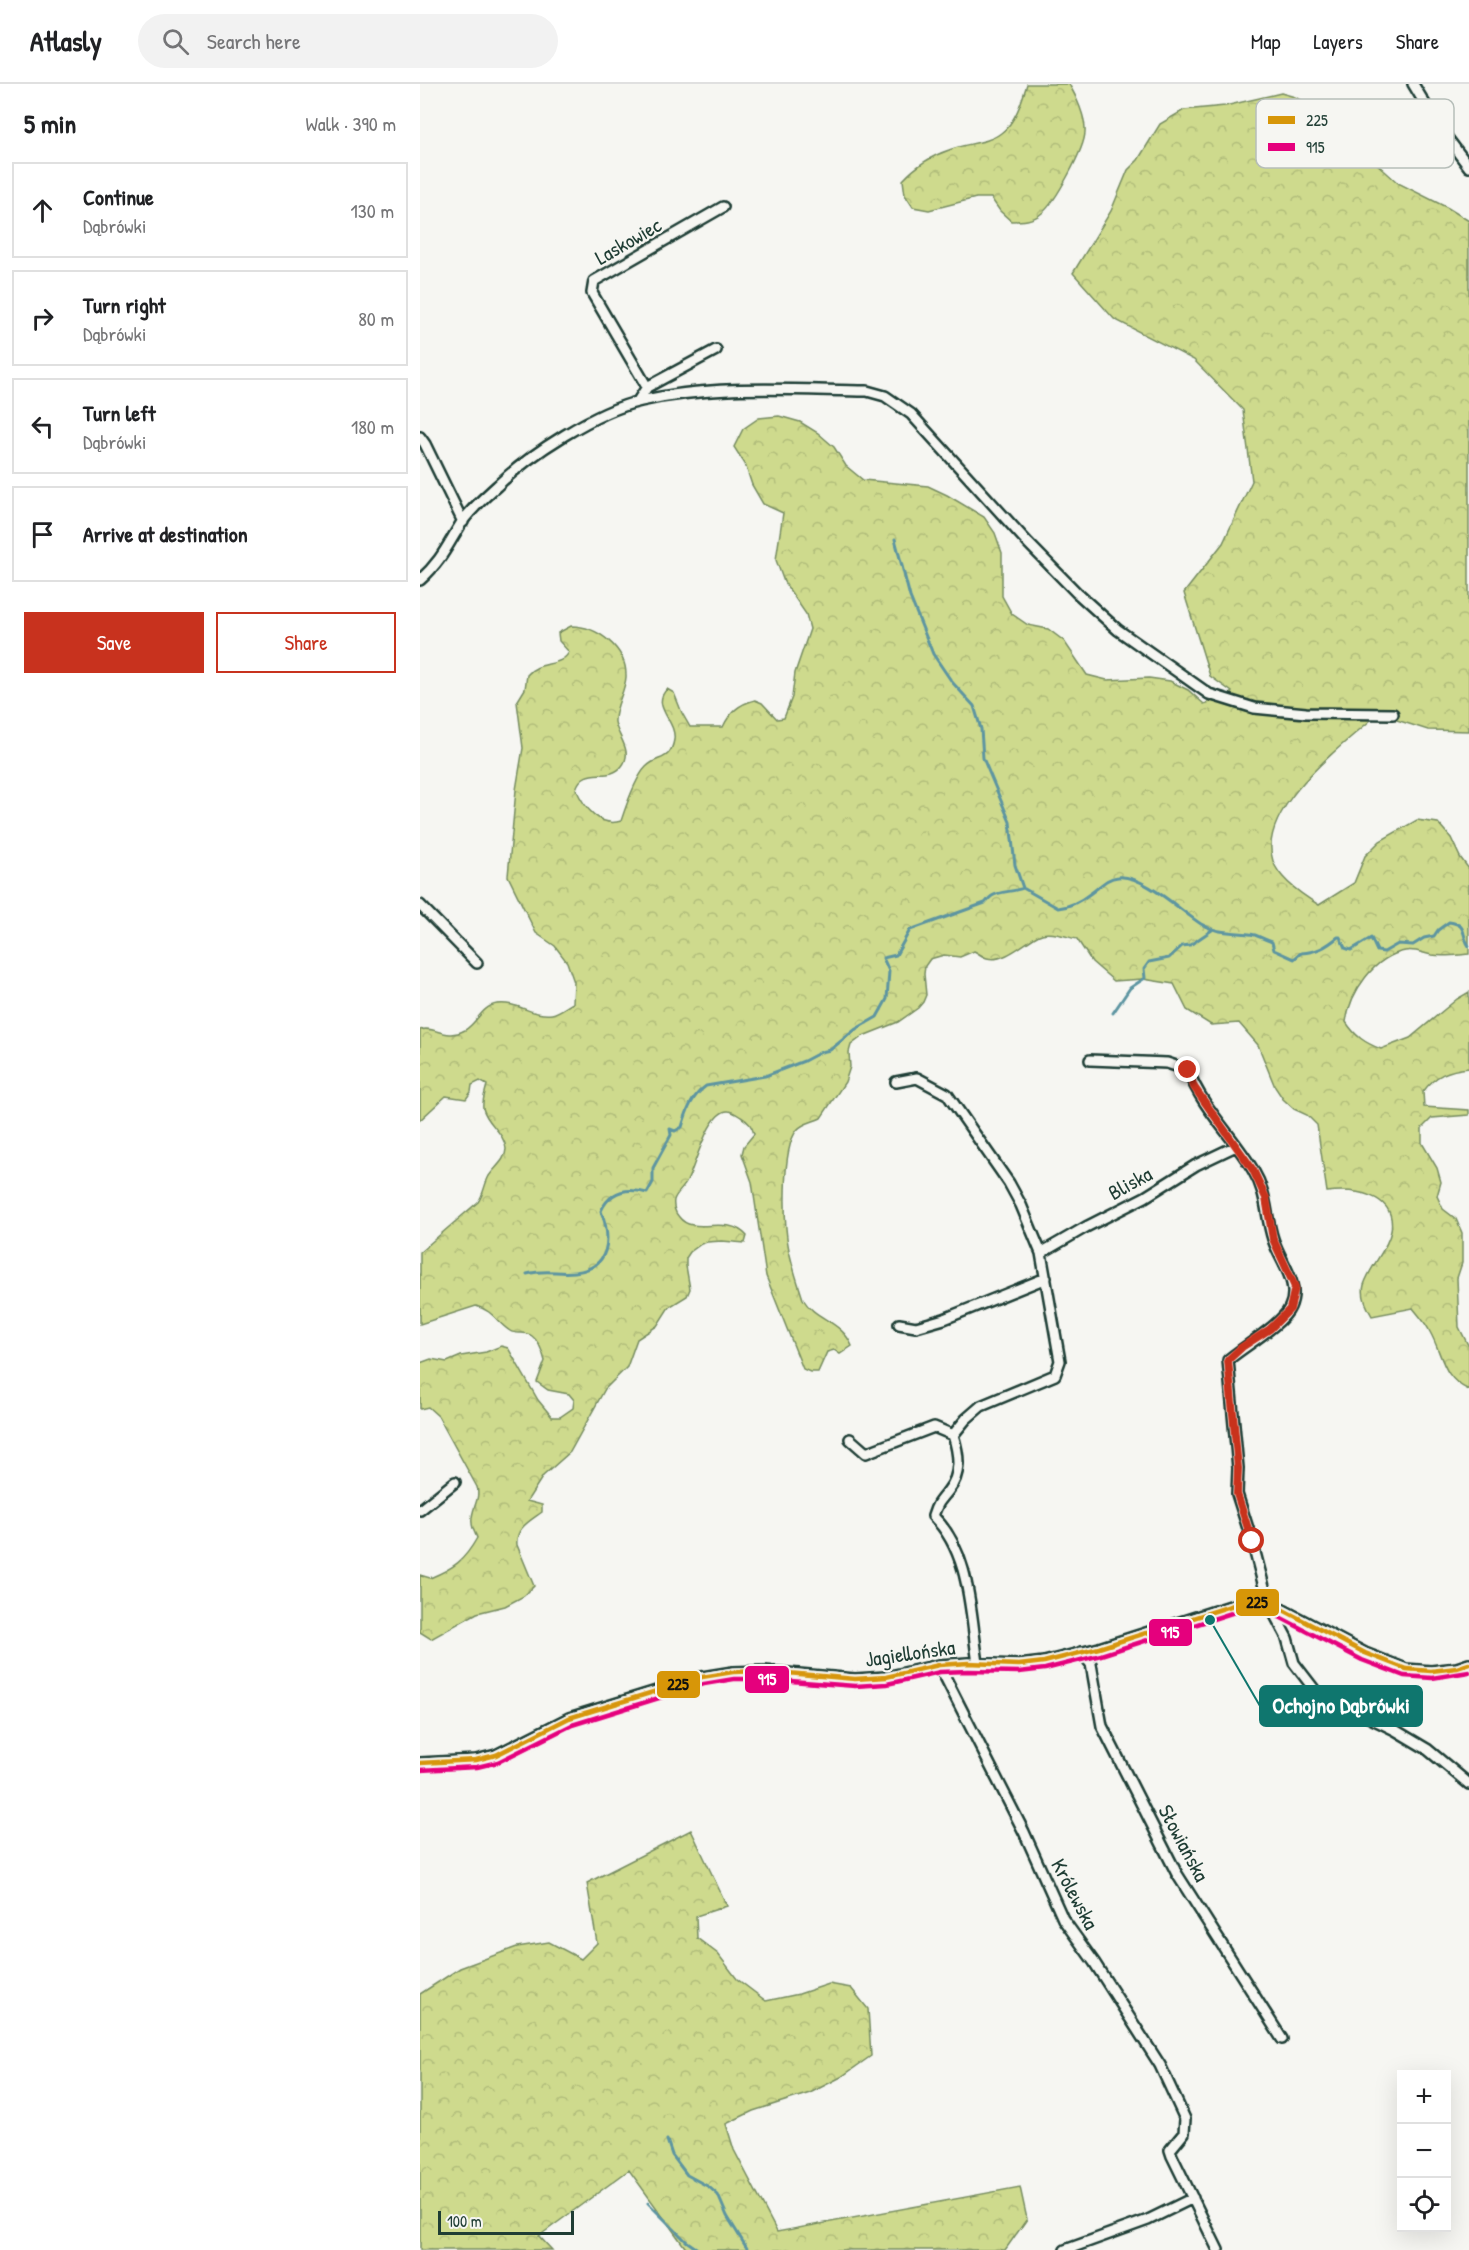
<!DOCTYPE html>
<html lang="en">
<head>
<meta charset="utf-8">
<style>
  :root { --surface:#fff; --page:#f2f2f2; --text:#202124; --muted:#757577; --line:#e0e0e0; --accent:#c8321e }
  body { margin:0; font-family:"Patrick Hand",sans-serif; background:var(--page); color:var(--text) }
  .controls { position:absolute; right:18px; bottom:18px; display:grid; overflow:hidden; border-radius:0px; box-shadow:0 6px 24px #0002 }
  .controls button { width:54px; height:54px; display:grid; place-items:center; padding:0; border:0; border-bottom:2px solid var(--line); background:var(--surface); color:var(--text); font:30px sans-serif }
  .scale { position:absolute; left:18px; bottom:15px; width:136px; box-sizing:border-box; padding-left:6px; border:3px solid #1f3d34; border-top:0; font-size:16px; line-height:21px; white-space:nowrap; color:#1f3d34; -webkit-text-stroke:4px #f6f6f2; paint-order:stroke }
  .stop { position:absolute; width:18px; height:18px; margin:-14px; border:4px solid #c8321e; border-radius:50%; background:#fff }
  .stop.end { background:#c8321e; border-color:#fff; box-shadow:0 2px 6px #0008 }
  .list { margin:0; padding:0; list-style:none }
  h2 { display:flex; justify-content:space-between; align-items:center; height:78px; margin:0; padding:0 24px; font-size:26px }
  h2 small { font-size:20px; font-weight:400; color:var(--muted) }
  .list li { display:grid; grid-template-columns:39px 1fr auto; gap:18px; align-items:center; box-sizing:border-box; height:96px; margin:0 12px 12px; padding:0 12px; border:2px solid var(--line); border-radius:0px }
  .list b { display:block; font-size:22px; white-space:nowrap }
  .list p { margin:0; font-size:20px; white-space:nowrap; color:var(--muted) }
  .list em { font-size:20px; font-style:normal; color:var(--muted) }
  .actions { display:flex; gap:12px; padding:18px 24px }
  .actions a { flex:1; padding:14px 0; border:2px solid var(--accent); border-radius:0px; text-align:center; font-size:21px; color:var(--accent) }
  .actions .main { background:var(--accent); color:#fff }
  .icon { flex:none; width:33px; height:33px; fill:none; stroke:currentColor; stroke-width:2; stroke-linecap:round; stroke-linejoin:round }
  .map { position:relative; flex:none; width:1049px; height:2166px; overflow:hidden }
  header { display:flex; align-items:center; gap:36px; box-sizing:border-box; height:84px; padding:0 30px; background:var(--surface); border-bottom:2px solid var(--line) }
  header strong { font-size:28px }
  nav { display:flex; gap:33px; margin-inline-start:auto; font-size:21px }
  .search { width:420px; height:54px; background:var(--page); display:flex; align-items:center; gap:15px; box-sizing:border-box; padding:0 21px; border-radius:33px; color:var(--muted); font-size:22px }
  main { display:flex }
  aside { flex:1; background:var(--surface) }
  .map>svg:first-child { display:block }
  .forest { fill:url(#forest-crowns); stroke:#768c60; stroke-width:1.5 }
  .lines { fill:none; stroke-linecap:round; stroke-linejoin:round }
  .stream { stroke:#5d95a1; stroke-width:3 }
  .minor-casing { stroke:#1f3d34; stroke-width:14 }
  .minor { stroke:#f6f6f2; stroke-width:9 }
  .bus-1-casing { stroke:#f6f6f2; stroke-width:9 }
  .bus-2-casing { stroke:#f6f6f2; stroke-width:9 }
  .bus-1 { stroke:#d79608; stroke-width:4.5 }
  .bus-2 { stroke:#e5007d; stroke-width:4.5 }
  .route { stroke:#c8321e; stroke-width:8 }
  .labels { text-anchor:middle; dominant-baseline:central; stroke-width:4.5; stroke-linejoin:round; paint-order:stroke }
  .street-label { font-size:21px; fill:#1f3d34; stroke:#f6f6f2 }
  .key { fill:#f6f6f2; stroke:#b6beb9; stroke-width:1.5 }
  .key-label { font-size:16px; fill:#1f3d34 }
  .leader { fill:none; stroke:#0f766e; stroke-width:2 }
  .callout-dot { fill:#0f766e; stroke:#f6f6f2; stroke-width:2 }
  .callout { fill:#0f766e; stroke:#0f766e; stroke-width:2 }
  .callout-label { font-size:22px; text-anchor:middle; font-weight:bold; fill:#fff }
  .line-badge { stroke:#f6f6f2; stroke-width:2 }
  .badge-label { font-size:16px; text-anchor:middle; font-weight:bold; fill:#fff }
  .pale-badge-label { font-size:16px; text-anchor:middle; font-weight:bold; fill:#111 }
</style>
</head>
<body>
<header>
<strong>Atlasly</strong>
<div class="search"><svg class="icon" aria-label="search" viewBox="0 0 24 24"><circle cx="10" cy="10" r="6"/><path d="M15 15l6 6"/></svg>Search here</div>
<nav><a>Map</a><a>Layers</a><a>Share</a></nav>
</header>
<main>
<aside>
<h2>5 min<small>Walk · 390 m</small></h2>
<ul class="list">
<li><svg class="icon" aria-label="ahead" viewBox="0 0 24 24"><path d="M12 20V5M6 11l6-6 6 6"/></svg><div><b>Continue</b><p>Dąbrówki</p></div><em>130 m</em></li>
<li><svg class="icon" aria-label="right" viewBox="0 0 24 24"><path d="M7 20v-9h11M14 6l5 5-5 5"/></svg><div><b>Turn right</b><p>Dąbrówki</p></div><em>80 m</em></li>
<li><svg class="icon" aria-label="left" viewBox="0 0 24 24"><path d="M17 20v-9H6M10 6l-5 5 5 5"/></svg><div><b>Turn left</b><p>Dąbrówki</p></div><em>180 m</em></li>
<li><svg class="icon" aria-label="arrive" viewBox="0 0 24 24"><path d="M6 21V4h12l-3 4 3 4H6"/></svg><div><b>Arrive at destination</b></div></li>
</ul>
<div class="actions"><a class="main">Save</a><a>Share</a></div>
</aside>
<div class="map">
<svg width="1049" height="2166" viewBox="0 0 1049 2166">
  <defs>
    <pattern id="forest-crowns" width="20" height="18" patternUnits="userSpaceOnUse" patternTransform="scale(1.5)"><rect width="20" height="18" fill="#ceda8d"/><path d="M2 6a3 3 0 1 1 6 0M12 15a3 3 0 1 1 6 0" fill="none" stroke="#b0bc7a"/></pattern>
  </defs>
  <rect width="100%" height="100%" fill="#f6f6f2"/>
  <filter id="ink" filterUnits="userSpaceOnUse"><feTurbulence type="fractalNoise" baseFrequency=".0167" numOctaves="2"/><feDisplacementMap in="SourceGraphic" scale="12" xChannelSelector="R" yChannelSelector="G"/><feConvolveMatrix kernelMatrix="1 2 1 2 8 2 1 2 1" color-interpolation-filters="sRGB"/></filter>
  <g filter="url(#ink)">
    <path class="forest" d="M 607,0 L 649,0 C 656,12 666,34 665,48 C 665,64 635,119 622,129 C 613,137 602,137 591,137 L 580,127 L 571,114 L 556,114 L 509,126 L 493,123 L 485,111 L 483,96 C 495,83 511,72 529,66 C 545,59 567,60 581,49 C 596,38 602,16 607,0 Z
      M 861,9 L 875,13 L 900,28 L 978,99 L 1028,124 L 1049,137 L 1049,647 L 1008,646 L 958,630 C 924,660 836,725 853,777 C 859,795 884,812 899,821 L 934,799 L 945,772 L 960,757 L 997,736 L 1018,739 L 1031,754 L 1040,773 L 1049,785 L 1049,870 C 1037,871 1024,873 1012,871 C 1002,869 995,865 985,867 C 954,873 930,908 926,938 C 935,952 945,959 961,965 L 990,954 L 1037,915 L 1049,908 L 1049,984 C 1028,986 1015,991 1003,1008 L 1004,1023 L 1049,1026 L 1049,1031 L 1012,1034 L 1002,1044 L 1002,1059 L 1017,1084 L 1021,1098 L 1017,1112 L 1023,1125 L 1036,1135 L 1042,1149 L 1042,1179 L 1037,1194 L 1039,1243 L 1049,1263 L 1049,1306 C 1022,1294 1023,1271 1010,1248 C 1006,1239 999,1232 993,1224 L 952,1232 C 947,1223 941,1212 944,1201 C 950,1182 967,1167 971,1147 C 977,1109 933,1105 907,1108 L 897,1041 L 887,1031 L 874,1025 L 863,1015 L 855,1003 L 838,961 L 819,939 L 791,941 L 767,926 L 754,900 L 723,895 L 694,897 L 672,878 L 657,855 C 647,853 628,846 619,851 C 605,858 584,879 567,874 C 563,873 558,869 554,867 L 540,873 L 524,871 L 510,875 L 505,882 L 504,890 L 506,911 L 503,918 L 498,924 L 478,938 L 443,952 L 431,961 L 429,968 L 430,983 L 425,998 L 401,1034 C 393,1038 383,1039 377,1046 C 361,1065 364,1142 369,1166 C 372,1182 378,1199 383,1215 C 395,1236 421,1236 432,1262 L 420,1270 L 414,1266 L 407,1268 L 398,1288 L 390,1288 L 383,1285 L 346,1192 L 332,1098 L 322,1070 L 324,1062 L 334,1050 C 332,1042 329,1038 321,1033 C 318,1031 312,1027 308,1027 C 288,1027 275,1083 267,1097 C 264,1104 256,1109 254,1116 C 253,1122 255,1129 259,1133 C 274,1153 307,1129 327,1152 L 325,1159 L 302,1157 L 287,1158 L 281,1160 L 270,1168 L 266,1174 L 266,1182 L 270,1205 L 267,1212 L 249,1223 L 237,1242 L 217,1255 L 207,1283 L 185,1305 L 150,1368 L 123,1392 L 107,1417 L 122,1421 L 122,1428 C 110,1437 95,1444 97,1461 L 114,1502 L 104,1512 L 85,1522 L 57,1529 L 11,1555 L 0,1548 L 0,1491 L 10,1494 C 34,1484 44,1477 57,1454 C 55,1449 52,1444 52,1439 C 50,1426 61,1416 57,1403 L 18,1332 L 8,1323 L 0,1325 L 0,1279 L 11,1275 L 27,1278 L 41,1272 L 66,1268 L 81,1262 L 88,1264 L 118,1316 L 132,1333 L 140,1333 L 153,1324 L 154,1316 L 149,1310 L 128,1306 L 117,1298 L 125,1277 C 123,1269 119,1257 112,1252 C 105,1247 96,1251 90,1247 C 76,1238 74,1227 56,1222 L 0,1240 L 0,1168 L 58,1118 C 64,1110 64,1101 69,1092 C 74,1084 86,1076 86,1065 C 85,1049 66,1039 63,1024 C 62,1017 65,1009 67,1001 L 60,997 L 52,1001 L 51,1008 L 46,1015 L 26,1012 L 0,1036 L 0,946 C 15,941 25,957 45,946 C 57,939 62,922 77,920 C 97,917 113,933 132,930 C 139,929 147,922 153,919 L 154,898 L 147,878 L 135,862 L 116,849 L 88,792 L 96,706 L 103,664 L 97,618 L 105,605 L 107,591 C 119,576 141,584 149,568 L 139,557 L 138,549 L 151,542 C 177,542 207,564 206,593 C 205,608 194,624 195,638 C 197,652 214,667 202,682 C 189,699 164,680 156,705 C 164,723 180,744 201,737 C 206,722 215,694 226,683 C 238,671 250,678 254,656 C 257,637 230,622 247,605 L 254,609 L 262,629 L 270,643 L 303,643 C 310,628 319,620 335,616 L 342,619 L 357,635 L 364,634 L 372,613 L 375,589 L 390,545 L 386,530 L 364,498 L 356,476 L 363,429 L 343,420 L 332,401 L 325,380 L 314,363 L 323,345 L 339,334 L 359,332 L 380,338 L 398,349 L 414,363 L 426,382 L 443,396 L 508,402 L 527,411 L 564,433 L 575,449 L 582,469 L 582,512 L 592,530 L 608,541 L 628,545 L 644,557 L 667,591 L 687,596 L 729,594 L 750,597 L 768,606 L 784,620 L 803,614 L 812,608 L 790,592 L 764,509 L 803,459 L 832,397 L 823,326 L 774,276 L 694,235 L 653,189 L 691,127 L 708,86 L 718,76 L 740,40 L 764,26 L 805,22 Z
      M 271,1746 L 307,1822 L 276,1832 L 277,1854 L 298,1870 L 317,1895 L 346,1917 L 379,1910 L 409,1900 L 431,1904 L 448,1925 L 451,1972 L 421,1993 L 390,2009 L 333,2027 L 306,2040 L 314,2066 L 357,2148 L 600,2103 L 607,2135 L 585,2166 L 267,2166 L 209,2086 L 119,2152 L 132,2166 L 0,2166 L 0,1910 L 40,1884 L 97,1863 L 129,1858 L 161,1875 L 177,1859 L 167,1799 Z"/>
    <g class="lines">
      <path class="stream" d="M 475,455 L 490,513 L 513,570 L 532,598 L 554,622 L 561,645 L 563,674 L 590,738 L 595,781 L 603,804 L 638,824 C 649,823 662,816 671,809 C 680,803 686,794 698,793 C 722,790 761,827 781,840 C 799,851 815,847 835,851 C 840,853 846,856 852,858 L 854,866 L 874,875 L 881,869 C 897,868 906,863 918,853 L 920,853 L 925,864 L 931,866 L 951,854 L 957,867 L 964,868 L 978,860 L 993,861 L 1004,854 L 1014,852 L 1018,846 L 1029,838 C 1049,841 1040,850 1049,862
        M 693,929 L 710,904 L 725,894 L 724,885 L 729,878 L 749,874 L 762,862 L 770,861 L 792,846
        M 107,1190 C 127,1185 137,1190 155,1188 C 190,1184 192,1155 181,1127 C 190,1107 206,1103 227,1109 L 233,1098 L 233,1084 L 251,1051 L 250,1045 L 255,1047 L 262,1043 C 267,1026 272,1012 286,1002 L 345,992 L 384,977 L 401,968 L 410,966 L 436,945 L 457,933 L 467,915 L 469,887 L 463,874 L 476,871 L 490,846 L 565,819 C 567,817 569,814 572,812 C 579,807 594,808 603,804
        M 247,2056 L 252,2071 L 267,2091 L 289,2103 L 298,2111 L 307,2132 L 328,2166
        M 228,2119 L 266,2157 L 279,2166"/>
      <defs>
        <path id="minor" d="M 993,0 L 1019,43 L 1049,83
          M 227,303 L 172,209 L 174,197 L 303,123
          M 218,317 L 227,303 L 296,266
          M 0,353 L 5,360 L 43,438
          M 0,496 C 22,476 27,462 42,438 C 51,425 65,413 77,402 C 110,370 176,327 221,317 C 294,300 372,306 447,307 L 465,312 L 491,330 L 608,459 L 657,509 L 698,546 L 789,610 L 834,624 L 886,629 L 973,630
          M 0,821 L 57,879
          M 670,976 L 747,979 L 768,986 C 782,1024 813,1052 833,1086 C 848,1111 845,1130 853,1155 C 860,1178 881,1199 870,1223 C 863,1240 823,1263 808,1276 L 818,1384 L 817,1410 L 832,1457 L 848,1518 L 867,1554 L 874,1579 L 904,1618 L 938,1628 L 975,1646 L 1007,1665 L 1049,1700
          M 476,998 L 497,994 L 527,1010 L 589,1099 L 601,1121 L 621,1169 L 640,1277 L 635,1291 L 561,1322 L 546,1335 L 533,1351 C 539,1370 542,1390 528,1407 C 520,1417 517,1419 513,1432 C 551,1469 550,1529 558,1579
          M 621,1169 L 666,1143 L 725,1113 L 776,1081 L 816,1062
          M 479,1240 L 496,1243 L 524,1235 L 626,1194
          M 430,1355 L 446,1369 L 514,1343 L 533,1351
          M 0,1426 L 35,1398
          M 661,1568 L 671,1580 L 682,1642 L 757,1790 L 862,1955
          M 519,1581 L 604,1748 L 643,1835 L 674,1878 L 740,1981 L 765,2035 L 764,2049 L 750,2066 L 752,2072 L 798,2166
          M 0,1679 L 56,1676 L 76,1671 L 149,1634 L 282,1593 L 313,1588 L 345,1587 L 435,1595 L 466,1593 L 519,1581 L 548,1579 L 599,1581 L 624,1578 L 679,1564 L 820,1519 L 848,1518 L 945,1569 L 986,1585 L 1011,1587 L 1037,1584 L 1049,1580
          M 645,2166 L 728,2136 L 773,2114"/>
      </defs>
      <use href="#minor" class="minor-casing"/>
      <use href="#minor" class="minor"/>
      <defs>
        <path id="bus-1" d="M 0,1679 L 56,1676 L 76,1671 L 149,1634 L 282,1593 L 313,1588 L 345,1587 L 435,1595 L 466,1593 L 519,1581 L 548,1579 L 599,1581 L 624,1578 L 679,1564 L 820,1519 L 848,1518 L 945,1569 L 986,1585 L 1011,1587 L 1037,1584 L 1049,1580"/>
        <path id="bus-2" d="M 0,1686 L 57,1683 L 78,1678 L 152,1641 L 284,1600 L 314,1595 L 345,1595 L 435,1602 L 467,1600 L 520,1588 L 548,1587 L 599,1588 L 625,1585 L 681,1571 L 821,1526 L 846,1526 L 942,1576 L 984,1592 L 1012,1594 L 1049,1588"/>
      </defs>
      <use href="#bus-1" class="bus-1-casing"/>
      <use href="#bus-2" class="bus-2-casing"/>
      <use href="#bus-1" class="bus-1"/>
      <use href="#bus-2" class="bus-2"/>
    </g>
  </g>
  <g class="lines" filter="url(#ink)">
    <path class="route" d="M 768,986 L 774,1003 L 833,1086 L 846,1114 L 853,1155 L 875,1203 L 870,1225 L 850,1245 L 822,1263 L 808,1276 L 818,1384 L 817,1410 L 832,1457"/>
  </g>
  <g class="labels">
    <g class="street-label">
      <text transform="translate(208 157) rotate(-30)">Laskowiec</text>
      <text transform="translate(710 1099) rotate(-29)">Bliska</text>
      <text transform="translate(490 1569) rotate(-8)">Jagiellońska</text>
      <text transform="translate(764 1759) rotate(62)">Słowiańska</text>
      <text transform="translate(655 1810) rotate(62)">Królewska</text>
    </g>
  </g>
  <rect x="836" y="15" width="198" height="69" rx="9" class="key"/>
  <rect x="848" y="32" width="27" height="8" fill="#d79608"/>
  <rect x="848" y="59" width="27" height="8" fill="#e5007d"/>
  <g class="key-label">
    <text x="886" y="42">225</text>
    <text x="886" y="69">915</text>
  </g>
  <path class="leader" d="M790 1536L840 1622"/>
  <circle class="callout-dot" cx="790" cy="1536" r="6"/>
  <rect class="callout" x="840" y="1602" width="162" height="40" rx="6"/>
  <g class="callout-label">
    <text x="921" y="1629">Ochojno Dąbrówki</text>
  </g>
  <g class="line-badge">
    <rect x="815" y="1504" width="45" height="29" rx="6" fill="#d79608"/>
    <rect x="728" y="1534" width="45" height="29" rx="6" fill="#e5007d"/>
    <rect x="324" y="1581" width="46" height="29" rx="6" fill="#e5007d"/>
    <rect x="236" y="1586" width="45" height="29" rx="6" fill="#d79608"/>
  </g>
  <g class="badge-label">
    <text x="750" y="1554">915</text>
    <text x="347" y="1601">915</text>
  </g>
  <g class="pale-badge-label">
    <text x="837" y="1524">225</text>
    <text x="258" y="1606">225</text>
  </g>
</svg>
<div class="controls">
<button>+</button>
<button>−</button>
<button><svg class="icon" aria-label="locate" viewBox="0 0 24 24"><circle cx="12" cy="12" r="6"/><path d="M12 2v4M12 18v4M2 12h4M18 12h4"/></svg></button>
</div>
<div class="scale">100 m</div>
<div class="stop" style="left:832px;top:1457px"></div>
<div class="stop end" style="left:768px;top:986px"></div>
</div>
</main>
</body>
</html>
